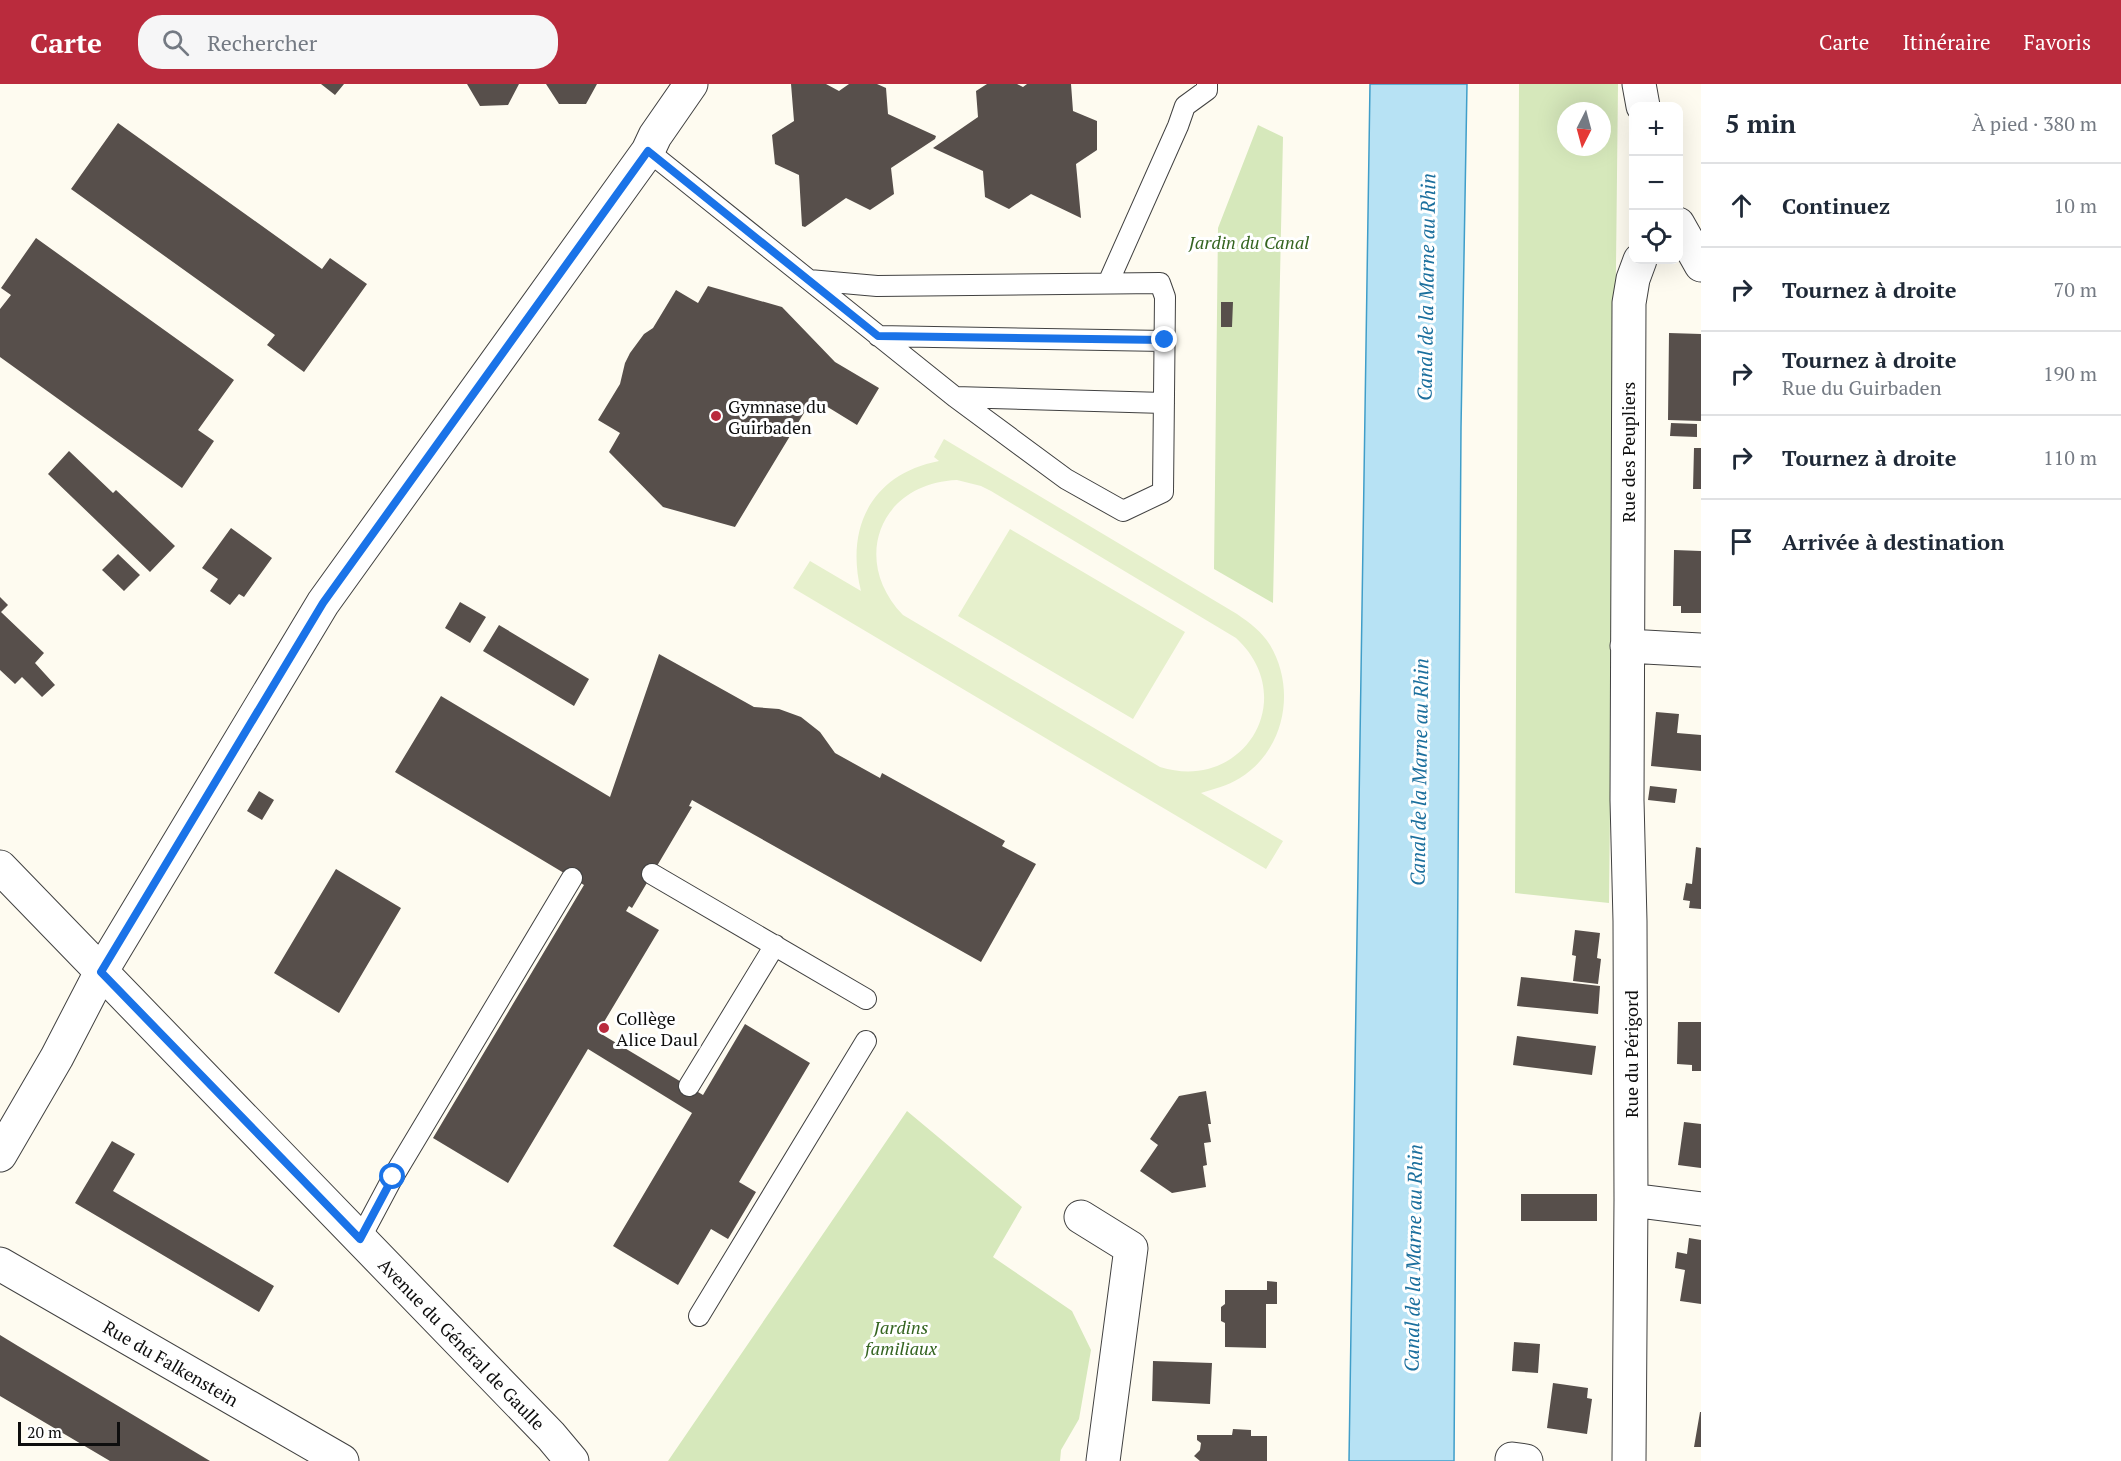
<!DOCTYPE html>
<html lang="fr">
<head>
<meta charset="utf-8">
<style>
  :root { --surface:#fff; --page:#f6f6f7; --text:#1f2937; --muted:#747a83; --line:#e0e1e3; --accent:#ba2b3d }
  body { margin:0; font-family:"PT Serif",serif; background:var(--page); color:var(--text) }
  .controls { position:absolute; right:18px; top:18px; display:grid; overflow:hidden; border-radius:12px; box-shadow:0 6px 24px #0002 }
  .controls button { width:54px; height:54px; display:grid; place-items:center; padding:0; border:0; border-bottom:2px solid var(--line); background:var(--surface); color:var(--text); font:30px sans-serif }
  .compass { position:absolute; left:1557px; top:18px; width:54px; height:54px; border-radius:50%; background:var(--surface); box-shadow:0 6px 24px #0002; rotate:186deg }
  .scale { position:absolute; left:18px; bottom:15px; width:102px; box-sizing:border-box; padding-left:6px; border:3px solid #0e0e0e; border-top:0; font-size:16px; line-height:21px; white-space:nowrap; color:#0e0e0e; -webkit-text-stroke:4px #fff; paint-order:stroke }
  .stop { position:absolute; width:18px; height:18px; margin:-14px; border:4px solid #1a73e8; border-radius:50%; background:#fff }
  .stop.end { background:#1a73e8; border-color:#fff; box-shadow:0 2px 6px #0008 }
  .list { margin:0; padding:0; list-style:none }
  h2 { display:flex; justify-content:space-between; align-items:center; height:78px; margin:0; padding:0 24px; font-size:26px }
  h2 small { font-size:20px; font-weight:400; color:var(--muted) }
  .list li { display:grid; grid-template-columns:39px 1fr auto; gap:18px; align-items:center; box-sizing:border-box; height:84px; padding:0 24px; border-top:2px solid var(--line) }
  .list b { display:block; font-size:22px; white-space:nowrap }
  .list p { margin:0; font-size:20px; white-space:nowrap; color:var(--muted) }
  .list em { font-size:20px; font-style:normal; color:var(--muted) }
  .icon { flex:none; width:33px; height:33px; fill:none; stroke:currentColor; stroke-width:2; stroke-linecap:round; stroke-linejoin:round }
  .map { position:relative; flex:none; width:1701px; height:1377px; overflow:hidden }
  header { display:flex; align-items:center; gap:36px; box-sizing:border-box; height:84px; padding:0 30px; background:var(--accent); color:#fff }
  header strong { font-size:28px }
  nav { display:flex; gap:33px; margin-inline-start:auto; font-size:21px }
  .search { width:420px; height:54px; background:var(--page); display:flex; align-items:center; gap:15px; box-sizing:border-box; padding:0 21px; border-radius:24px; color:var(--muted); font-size:22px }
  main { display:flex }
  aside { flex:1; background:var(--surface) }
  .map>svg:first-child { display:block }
  .green { fill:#d6e8bb; fill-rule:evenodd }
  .pitch { fill:#e6f0cc; fill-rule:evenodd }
  .water { fill:#b7e2f4; stroke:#409ec9; stroke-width:1.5 }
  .building { fill:#574f4b }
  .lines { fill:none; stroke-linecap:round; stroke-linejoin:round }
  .service-casing { stroke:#414141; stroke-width:22 }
  .minor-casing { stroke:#414141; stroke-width:35 }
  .tertiary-casing { stroke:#414141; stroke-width:35 }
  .service { stroke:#fff; stroke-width:20 }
  .minor { stroke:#fff; stroke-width:33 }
  .tertiary { stroke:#fff; stroke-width:33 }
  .route { stroke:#1a73e8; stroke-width:8 }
  .poi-dot { fill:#ba2b3d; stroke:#fff; stroke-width:2 }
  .labels { text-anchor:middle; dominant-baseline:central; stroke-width:6; stroke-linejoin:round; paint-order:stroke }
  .park-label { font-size:18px; font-style:italic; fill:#346420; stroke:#fff }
  .poi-label { font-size:18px; fill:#0e0e0e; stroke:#fff; text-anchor:start }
  .street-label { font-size:18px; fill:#0e0e0e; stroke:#fff }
  .water-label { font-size:20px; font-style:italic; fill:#1b6f9d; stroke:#fff }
</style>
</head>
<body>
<header>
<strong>Carte</strong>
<div class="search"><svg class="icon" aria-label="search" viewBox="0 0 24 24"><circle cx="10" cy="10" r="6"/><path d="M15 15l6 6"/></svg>Rechercher</div>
<nav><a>Carte</a><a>Itinéraire</a><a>Favoris</a></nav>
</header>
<main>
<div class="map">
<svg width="1701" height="1377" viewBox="0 0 1701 1377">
  <rect width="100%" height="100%" fill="#fefbf0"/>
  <path class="green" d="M 1519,0 L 1618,0 L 1609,819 L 1515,809 ZM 1566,27 L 1602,27 L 1602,63 L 1566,63 Z
    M 1258,41 L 1283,53 L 1273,519 L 1214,485 L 1218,144 Z
    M 907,1027 L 1022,1123 L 993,1173 L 1072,1227 L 1091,1266 L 1079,1335 L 1061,1366 L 1060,1377 L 668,1377 Z"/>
  <path class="pitch" d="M 944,355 L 1237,530 C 1250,539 1262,548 1270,561 C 1297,606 1284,667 1240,694 C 1227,702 1214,705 1201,709 L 1283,757 L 1266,785 L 793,504 L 810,477 L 861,507 C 845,443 872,390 939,377 L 934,373 ZM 957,396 L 981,402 L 991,407 L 1236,554 C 1301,614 1244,709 1160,683 L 903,531 C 850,476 880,399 957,396 Z
    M 1010,445 L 1185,548 L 1133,635 L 958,532 Z"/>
  <path class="water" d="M 1370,0 L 1467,0 L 1461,344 L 1454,1377 L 1349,1377 Z"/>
  <path class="building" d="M 321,0 L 344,0 L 335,11 Z
    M 467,0 L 519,0 L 508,21 L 480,22 Z
    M 546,0 L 597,0 L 586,20 L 559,20 Z
    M 791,0 L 826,0 L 839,7 L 849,0 L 877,0 L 886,4 L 888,30 L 936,52 L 935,55 L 891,84 L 894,110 L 870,126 L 846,114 L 805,143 L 802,142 L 799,91 L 775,80 L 772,51 L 794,37 Z
    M 987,0 L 1017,0 L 1023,3 L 1027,0 L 1071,0 L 1073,27 L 1097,37 L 1097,66 L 1076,80 L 1081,134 L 1031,110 L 1009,125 L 985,113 L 983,87 L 933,64 L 978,33 L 976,7 Z
    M 118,39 L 322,185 L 330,174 L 367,200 L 304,288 L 267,261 L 275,251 L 71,105 Z
    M 36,154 L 234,296 L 198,346 L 214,357 L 182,404 L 0,273 L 0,225 L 11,211 L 1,204 Z
    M 708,202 L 782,223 L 835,278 L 879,304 L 857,341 L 813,314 L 735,443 L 663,423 L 609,368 L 620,349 L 598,336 L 620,300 L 625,279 L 630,269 L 644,250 L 653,244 L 676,206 L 698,219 Z
    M 1221,218 L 1233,218 L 1232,243 L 1221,243 Z
    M 1669,249 L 1701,250 L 1701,337 L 1668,336 Z
    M 1671,339 L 1697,340 L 1697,353 L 1670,352 Z
    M 1694,364 L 1701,364 L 1701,405 L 1693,405 Z
    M 69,367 L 113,409 L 116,406 L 175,462 L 150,488 L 48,390 Z
    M 231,444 L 272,474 L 244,513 L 239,510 L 230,521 L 210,507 L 218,495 L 202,484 Z
    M 1674,466 L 1701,467 L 1701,529 L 1681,529 L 1681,522 L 1673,522 Z
    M 118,470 L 140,491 L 124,507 L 102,486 Z
    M 0,513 L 8,521 L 1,528 L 44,569 L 35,579 L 55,601 L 42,613 L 22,593 L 15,600 L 0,586 Z
    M 460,518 L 486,533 L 470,559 L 445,544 Z
    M 499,541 L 589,595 L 574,622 L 483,567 Z
    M 659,570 L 754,623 L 779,625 L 801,633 L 820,648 L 835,669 L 880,694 L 882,689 L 1005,757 L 1002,762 L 1036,780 L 981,878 L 692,716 L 689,722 L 692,723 L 632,824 L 629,822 L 626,827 L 659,846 L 598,948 L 703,1011 L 745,940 L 810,979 L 739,1098 L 756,1108 L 728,1155 L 711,1145 L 678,1201 L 613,1162 L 692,1029 L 588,965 L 508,1099 L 433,1054 L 584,801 L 395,688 L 441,612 L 610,713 Z
    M 1656,628 L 1679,630 L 1677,649 L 1701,651 L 1701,687 L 1651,682 Z
    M 1650,702 L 1677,705 L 1675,719 L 1648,716 Z
    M 259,707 L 274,716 L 262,736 L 247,727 Z
    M 1696,763 L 1701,764 L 1701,825 L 1689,824 L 1690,817 L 1683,816 L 1686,799 L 1692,800 Z
    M 336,785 L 401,824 L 339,929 L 274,889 Z
    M 1575,846 L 1600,849 L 1597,874 L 1601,875 L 1598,900 L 1573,897 L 1576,872 L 1572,871 Z
    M 1521,893 L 1600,902 L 1598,930 L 1517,922 Z
    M 1678,938 L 1701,938 L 1701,987 L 1692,987 L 1692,981 L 1677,980 Z
    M 1517,952 L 1596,962 L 1592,991 L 1513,981 Z
    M 1206,1007 L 1211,1040 L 1208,1040 L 1211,1058 L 1204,1059 L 1207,1081 L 1203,1082 L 1206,1103 L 1172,1109 L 1140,1087 L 1158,1061 L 1150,1055 L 1179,1012 Z
    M 1684,1038 L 1701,1040 L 1701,1084 L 1678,1081 Z
    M 112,1057 L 135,1070 L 113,1107 L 274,1202 L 259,1228 L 75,1119 Z
    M 1521,1110 L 1597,1110 L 1597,1137 L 1521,1137 Z
    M 1689,1154 L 1701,1156 L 1701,1220 L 1680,1217 L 1685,1186 L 1675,1184 L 1677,1168 L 1687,1170 Z
    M 1267,1197 L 1277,1198 L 1277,1220 L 1266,1220 L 1266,1264 L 1225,1263 L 1225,1239 L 1221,1237 L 1221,1223 L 1225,1220 L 1225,1206 L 1267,1206 Z
    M 0,1251 L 18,1262 L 210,1377 L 110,1377 L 0,1312 Z
    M 1514,1258 L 1540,1260 L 1538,1289 L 1512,1287 Z
    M 1153,1277 L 1212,1279 L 1210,1320 L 1152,1317 Z
    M 1553,1299 L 1588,1304 L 1587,1314 L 1592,1315 L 1587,1350 L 1547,1344 Z
    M 1700,1328 L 1701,1328 L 1701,1363 L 1694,1363 Z
    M 1233,1345 L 1251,1346 L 1251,1352 L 1267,1352 L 1267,1377 L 1200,1377 L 1194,1372 L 1200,1366 L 1201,1359 L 1197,1356 L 1197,1351 L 1232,1351 Z"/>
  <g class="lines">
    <defs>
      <path id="service" d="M 648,67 L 809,196 L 877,202 L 1160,199 L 1165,213 L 1163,408 L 1123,427 L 1066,395 L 955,313 L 809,196
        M 1108,199 L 1178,42 L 1185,22 L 1207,6 L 1207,0
        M 878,252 L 1165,257
        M 955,313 L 1164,319
        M 652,790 L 866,915
        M 689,1002 L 775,861
        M 360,1155 L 393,1093 L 572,794
        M 699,1232 L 866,957"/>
      <path id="minor" d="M 1639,0 L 1643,22
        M 1678,140 L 1701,181
        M 1627,562 L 1701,566
        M 0,1071 L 57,973 L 101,888 L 323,519 L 648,67 L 655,52 L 691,0
        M 1631,1116 L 1701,1125
        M 1081,1133 L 1131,1164 L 1103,1377
        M 0,1180 L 342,1377
        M 1512,1375 L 1526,1377
        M 1629,1377 L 1631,1116 L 1630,837 L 1627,716 L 1629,219 L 1633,195 L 1640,176"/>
      <path id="tertiary" d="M 0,783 L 551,1352 L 572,1377"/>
    </defs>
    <use href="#service" class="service-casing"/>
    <use href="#minor" class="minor-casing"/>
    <use href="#tertiary" class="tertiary-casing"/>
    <use href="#service" class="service"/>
    <use href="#minor" class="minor"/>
    <use href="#tertiary" class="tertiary"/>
  </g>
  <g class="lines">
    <path class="route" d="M 393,1093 L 360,1155 L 101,888 L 323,519 L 648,67 L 878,252 L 1165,256"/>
  </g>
  <g class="poi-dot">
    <circle cx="716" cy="332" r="6"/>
    <circle cx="604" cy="944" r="6"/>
  </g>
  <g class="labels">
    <g class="park-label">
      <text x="1249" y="158">Jardin du Canal</text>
      <text x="901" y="1243">Jardins<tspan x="901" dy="21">familiaux</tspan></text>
    </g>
    <g class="poi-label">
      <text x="728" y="322">Gymnase du<tspan x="728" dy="21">Guirbaden</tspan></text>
      <text x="616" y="934">Collège<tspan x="616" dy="21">Alice Daul</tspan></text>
    </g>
    <g class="street-label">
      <text transform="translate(1628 368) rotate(-90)">Rue des Peupliers</text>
      <text transform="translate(1631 970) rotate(-90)">Rue du Périgord</text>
      <text transform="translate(462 1260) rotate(46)">Avenue du Général de Gaulle</text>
      <text transform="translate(171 1279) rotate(30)">Rue du Falkenstein</text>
    </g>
    <g class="water-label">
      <text transform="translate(1426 203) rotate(-89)">Canal de la Marne au Rhin</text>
      <text transform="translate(1419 688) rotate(-89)">Canal de la Marne au Rhin</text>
      <text transform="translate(1413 1174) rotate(-89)">Canal de la Marne au Rhin</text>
    </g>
  </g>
</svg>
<div class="controls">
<button>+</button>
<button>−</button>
<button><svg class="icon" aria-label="locate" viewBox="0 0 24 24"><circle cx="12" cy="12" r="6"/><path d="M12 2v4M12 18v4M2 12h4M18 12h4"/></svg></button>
</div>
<svg class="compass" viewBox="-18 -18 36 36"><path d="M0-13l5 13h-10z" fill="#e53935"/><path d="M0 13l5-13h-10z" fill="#747a83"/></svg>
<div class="scale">20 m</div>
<div class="stop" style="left:393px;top:1093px"></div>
<div class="stop end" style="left:1165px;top:256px"></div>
</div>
<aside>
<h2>5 min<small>À pied · 380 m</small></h2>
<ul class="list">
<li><svg class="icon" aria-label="ahead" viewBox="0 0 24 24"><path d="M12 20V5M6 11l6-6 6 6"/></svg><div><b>Continuez</b></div><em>10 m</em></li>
<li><svg class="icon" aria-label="right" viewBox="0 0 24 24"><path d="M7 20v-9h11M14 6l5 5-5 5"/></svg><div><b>Tournez à droite</b></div><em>70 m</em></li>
<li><svg class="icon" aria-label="right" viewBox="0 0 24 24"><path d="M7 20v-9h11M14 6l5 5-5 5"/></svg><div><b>Tournez à droite</b><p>Rue du Guirbaden</p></div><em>190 m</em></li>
<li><svg class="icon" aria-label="right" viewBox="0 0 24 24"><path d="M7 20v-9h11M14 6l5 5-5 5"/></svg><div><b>Tournez à droite</b></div><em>110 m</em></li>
<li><svg class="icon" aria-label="arrive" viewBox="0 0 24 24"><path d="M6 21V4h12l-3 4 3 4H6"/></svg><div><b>Arrivée à destination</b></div></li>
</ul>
</aside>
</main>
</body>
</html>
